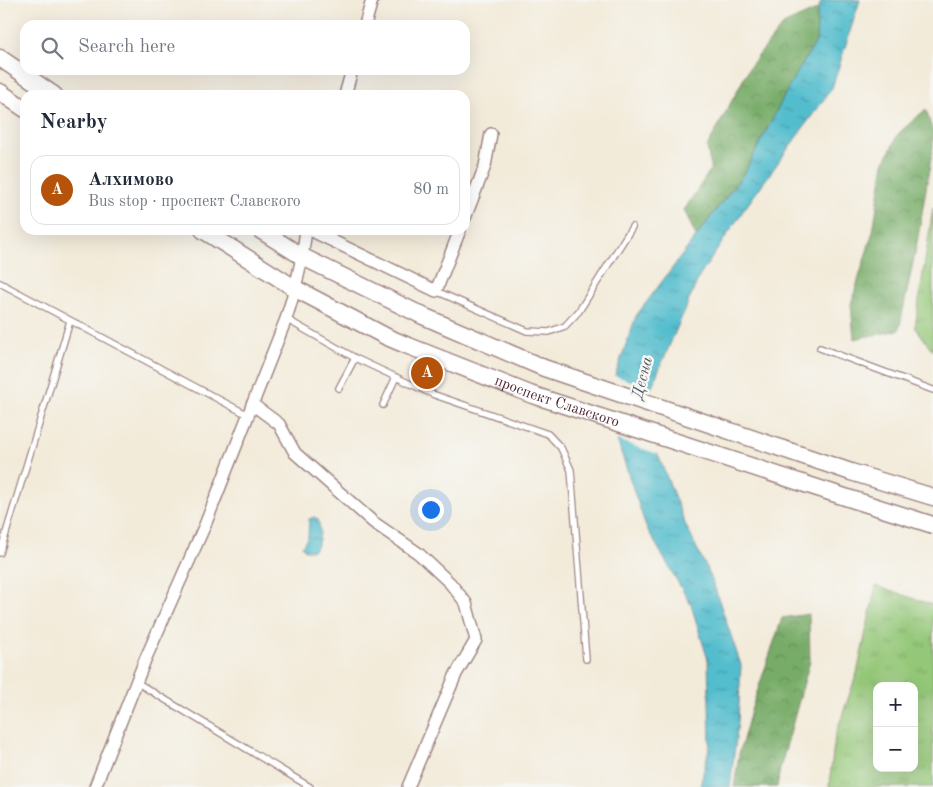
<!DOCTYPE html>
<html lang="en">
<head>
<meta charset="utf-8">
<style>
  :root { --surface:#fff; --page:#f2f2f3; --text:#1f2937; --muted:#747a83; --line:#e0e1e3; --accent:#b45309 }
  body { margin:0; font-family:"Old Standard TT",serif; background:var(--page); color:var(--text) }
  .controls { position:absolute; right:15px; bottom:15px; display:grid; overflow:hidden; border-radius:10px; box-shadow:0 5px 20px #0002 }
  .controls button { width:45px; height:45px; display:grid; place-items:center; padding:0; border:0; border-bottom:1px solid var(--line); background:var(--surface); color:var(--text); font:25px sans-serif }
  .you { position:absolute; left:430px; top:509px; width:18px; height:18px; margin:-12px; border:4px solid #fff; border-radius:50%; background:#1a73e8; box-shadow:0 0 0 8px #1a73e833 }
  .badge { display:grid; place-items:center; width:32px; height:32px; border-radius:50%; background:var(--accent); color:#fff; font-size:16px; font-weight:700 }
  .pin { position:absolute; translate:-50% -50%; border:2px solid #fff; box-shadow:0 1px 5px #0006 }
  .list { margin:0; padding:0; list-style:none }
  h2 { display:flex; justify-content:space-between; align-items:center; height:65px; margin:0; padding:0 20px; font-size:21px }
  h2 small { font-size:16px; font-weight:400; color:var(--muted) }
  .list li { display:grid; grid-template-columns:32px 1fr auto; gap:15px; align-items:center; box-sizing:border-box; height:70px; margin:0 10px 10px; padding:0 10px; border:1px solid var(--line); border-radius:15px }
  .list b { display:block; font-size:19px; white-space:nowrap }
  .list p { margin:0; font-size:16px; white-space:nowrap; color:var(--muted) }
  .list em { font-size:16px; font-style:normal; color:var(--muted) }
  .icon { flex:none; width:28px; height:28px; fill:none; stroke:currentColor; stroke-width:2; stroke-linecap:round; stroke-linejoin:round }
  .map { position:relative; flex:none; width:933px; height:787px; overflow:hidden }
  .search { position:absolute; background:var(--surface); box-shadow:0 5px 20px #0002; left:20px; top:20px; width:450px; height:55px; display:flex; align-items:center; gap:12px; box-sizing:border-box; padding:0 18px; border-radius:15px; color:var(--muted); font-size:19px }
  .panel { position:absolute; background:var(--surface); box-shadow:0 5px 20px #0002; left:20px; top:90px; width:450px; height:145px; border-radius:15px }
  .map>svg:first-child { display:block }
  .grass { fill:url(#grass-tufts); stroke:#6f7352; fill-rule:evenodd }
  .forest { fill:url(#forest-crowns); stroke:#60664a }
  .water { fill:url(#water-ripples); stroke:#4e6e7c }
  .pier { fill:#f3ebda }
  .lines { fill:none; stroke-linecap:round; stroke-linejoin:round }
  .service-casing { stroke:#9e8582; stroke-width:8 }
  .minor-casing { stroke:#9e8582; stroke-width:14 }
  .secondary-casing { stroke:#9e8582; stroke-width:19 }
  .service { stroke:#fff; stroke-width:5.5 }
  .minor { stroke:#fff; stroke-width:11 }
  .secondary { stroke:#fff; stroke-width:16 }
  .labels { text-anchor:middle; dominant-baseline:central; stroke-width:5; stroke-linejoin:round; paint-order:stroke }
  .street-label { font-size:15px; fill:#4a1f2b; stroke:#f6f6f2 }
  .water-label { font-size:16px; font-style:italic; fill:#4d5664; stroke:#f6f6f2 }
</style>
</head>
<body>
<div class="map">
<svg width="933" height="787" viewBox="0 0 933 787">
  <defs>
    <pattern id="grass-tufts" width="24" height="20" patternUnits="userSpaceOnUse" patternTransform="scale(1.25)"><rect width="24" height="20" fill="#94c778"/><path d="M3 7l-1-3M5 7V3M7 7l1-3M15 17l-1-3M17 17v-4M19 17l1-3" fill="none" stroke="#81aa68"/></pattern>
    <pattern id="forest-crowns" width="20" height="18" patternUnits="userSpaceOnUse" patternTransform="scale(1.25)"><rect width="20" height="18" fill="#77ac68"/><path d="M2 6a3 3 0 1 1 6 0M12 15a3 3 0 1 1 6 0" fill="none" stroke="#648b56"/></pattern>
    <pattern id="water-ripples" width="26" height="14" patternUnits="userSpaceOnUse" patternTransform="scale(1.25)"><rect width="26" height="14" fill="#52bdcd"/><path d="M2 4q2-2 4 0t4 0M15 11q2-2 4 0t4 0" fill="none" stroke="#4699a7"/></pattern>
  </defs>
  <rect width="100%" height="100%" fill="#f6f6f2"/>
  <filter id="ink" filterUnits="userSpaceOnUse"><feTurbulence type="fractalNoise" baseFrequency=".02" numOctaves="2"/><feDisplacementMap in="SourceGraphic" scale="10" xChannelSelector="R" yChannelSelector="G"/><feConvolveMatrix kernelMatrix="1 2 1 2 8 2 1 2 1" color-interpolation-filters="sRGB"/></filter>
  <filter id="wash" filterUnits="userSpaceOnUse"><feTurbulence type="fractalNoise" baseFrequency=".0096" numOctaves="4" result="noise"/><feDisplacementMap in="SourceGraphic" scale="20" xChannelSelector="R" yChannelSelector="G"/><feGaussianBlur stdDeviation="1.12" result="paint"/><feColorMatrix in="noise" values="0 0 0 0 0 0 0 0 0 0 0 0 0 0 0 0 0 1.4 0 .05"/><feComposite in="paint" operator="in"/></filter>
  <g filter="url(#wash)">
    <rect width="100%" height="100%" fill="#f3ebda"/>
    <path class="grass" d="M 933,208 L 933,351 L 915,327 Z
      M 876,586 L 933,605 L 933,787 L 829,787 L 835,736 L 857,673 ZM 877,686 L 914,686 L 914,768 L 877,768 Z"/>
    <path class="forest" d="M 818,9 L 816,42 L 792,81 L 745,172 L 696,236 L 684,210 L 711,169 L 707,147 L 751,65 L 783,25 Z
      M 926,109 L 933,133 L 933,147 L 917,243 L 899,330 L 854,339 L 851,304 L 873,231 L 884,163 L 898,134 Z
      M 809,614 L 810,661 L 780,769 L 777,787 L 734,787 L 739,754 L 752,707 L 782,618 Z"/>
    <path class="water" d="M 822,0 L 860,0 L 832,88 L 743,211 L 699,277 L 649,393 L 655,447 L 686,526 L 711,577 L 741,665 L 738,722 L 730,787 L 700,787 L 710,744 L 708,660 L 691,605 L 646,527 L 605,404 L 636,316 L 745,172 L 792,81 L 816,42 L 818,9 Z
      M 314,517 L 318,519 C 321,532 321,539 314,550 L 305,550 L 302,546 L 308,537 L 309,519 Z"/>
    <path class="pier" d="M 613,375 L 653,389 L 651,393 L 658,447 L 661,455 L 614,439 L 603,404 Z"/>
  </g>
  <g filter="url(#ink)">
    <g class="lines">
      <defs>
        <path id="service" d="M 0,283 L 248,415
          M 436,291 L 527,331 L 549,332 L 565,326 L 579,311 L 632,227
          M 286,319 L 355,358 L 432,394 L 548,434 L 561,448 L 571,470 L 586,659
          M 820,348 L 933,390
          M 339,388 L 355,358
          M 383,405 L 396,377
          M 0,553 L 70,321
          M 136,682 L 310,787"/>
        <path id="minor" d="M 365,25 L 372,0
          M 345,95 L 352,70
          M 465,218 L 485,166 L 491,134
          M 310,230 L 436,291 L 460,230
          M 252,404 L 279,424 L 295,453 L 373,522 L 418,553 L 450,583 L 466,603 L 476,640 L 456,674 L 408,787
          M 95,787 L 145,660 L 205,525 L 286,319 C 296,288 302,263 306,230"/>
        <g id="secondary">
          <path d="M 0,58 L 54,95"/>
          <path d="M 0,92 L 25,109"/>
          <path id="s1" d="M 203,230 L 296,289 L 387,337 L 406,345 L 530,394 L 845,497 L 933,525"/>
          <path d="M 260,230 L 303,257 L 423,316 L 544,368 L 851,472 L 933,497"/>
        </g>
      </defs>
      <use href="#service" class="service-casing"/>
      <use href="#minor" class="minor-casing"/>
      <use href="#secondary" class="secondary-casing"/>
      <use href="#service" class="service"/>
      <use href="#minor" class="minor"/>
      <use href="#secondary" class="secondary"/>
    </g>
  </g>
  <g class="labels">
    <g class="street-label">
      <text stroke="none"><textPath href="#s1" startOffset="395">проспект Славского</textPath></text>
    </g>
    <g class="water-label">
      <text transform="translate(643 378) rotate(-76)">Десна</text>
    </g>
  </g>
</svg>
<div class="controls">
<button>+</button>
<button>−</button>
</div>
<div class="you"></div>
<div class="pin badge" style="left:427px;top:373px">A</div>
<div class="search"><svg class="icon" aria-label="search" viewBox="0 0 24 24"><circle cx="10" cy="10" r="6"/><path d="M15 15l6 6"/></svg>Search here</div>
<section class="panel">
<h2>Nearby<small></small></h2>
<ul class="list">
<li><span class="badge">A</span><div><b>Алхимово</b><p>Bus stop · проспект Славского</p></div><em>80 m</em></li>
</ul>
</section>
</div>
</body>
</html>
